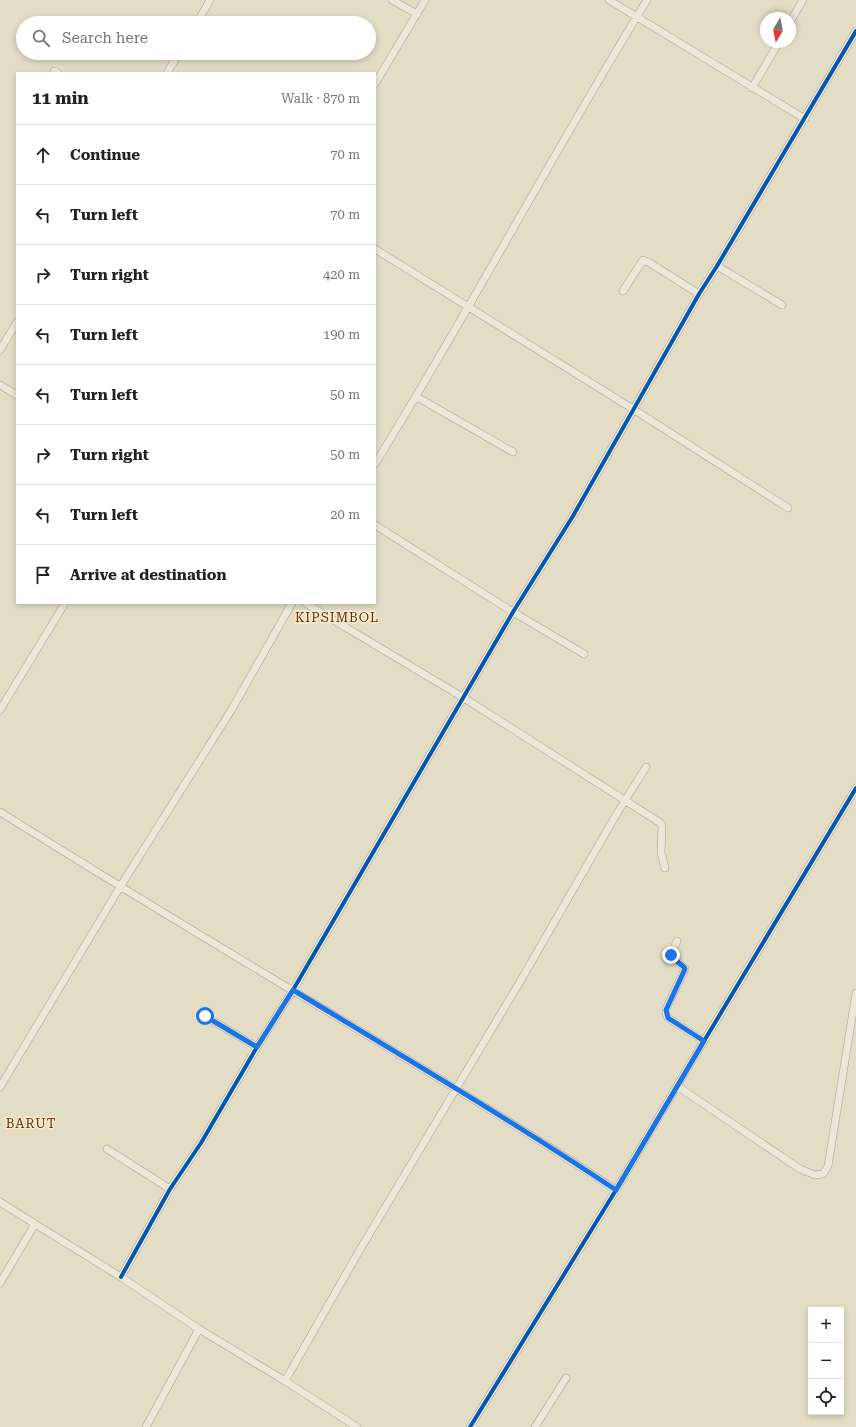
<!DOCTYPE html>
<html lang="en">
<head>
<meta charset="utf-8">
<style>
  :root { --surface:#fff; --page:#f2f2f2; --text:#222; --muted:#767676; --line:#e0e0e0 }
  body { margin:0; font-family:"Roboto Serif",serif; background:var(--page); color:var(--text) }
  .controls { position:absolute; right:12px; bottom:12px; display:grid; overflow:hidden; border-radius:0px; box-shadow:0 2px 6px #0003 }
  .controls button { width:36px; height:36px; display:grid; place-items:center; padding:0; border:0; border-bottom:1px solid var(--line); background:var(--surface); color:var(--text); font:20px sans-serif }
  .compass { position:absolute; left:760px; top:12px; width:36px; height:36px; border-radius:50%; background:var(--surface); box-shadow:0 2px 6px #0003; rotate:190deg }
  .stop { position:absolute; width:12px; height:12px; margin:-9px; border:3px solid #1a73e8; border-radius:50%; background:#fff }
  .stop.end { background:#1a73e8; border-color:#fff; box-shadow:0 1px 4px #0008 }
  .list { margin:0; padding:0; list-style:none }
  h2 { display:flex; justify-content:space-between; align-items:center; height:52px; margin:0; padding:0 16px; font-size:17px }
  h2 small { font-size:13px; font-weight:400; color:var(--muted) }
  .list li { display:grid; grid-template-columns:26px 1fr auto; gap:12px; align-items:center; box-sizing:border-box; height:60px; padding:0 16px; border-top:1px solid var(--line) }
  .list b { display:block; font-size:15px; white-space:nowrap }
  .list em { font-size:13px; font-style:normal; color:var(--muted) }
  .icon { flex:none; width:22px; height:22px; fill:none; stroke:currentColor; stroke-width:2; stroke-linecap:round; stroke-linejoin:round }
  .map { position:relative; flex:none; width:856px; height:1427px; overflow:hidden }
  .search { position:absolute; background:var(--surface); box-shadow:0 2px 6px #0003; left:16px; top:16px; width:360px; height:44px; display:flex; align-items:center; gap:10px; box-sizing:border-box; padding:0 14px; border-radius:22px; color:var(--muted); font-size:15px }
  .panel { position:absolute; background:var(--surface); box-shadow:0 2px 6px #0003; left:16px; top:72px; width:360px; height:532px; border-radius:0px }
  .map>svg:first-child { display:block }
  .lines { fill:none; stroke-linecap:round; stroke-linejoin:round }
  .street-casing { stroke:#a8a090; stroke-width:8 }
  .street { stroke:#ebe7d9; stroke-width:7 }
  .cycleway-casing { stroke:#f7edc9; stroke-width:6 }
  .cycleway { stroke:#0057b8; stroke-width:4 }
  .route { stroke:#1a73e8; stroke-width:5 }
  .labels { text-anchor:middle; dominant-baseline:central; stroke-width:3; stroke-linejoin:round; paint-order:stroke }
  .quarter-label { font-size:13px; letter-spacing:1px; fill:#652c16; stroke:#f7edc9 }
</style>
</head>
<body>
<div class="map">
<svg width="856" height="1427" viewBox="0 0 856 1427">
  <rect width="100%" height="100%" fill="#e3ddc6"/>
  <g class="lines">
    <defs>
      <path id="street" d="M 392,0 L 417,14
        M 609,0 L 805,119
        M 790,22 L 803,0
        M 197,23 L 210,0
        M 54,71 L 58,73
        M 167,73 L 179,53
        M 375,84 L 425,0
        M 752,88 L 779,42
        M 375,249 L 633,409 L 788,508
        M 717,266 L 782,305
        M 623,291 L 643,260 L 650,263 L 699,294
        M 0,350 L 17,322
        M 0,385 L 17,395
        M 417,397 L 513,452
        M 375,464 C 469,312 553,153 647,0
        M 375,525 L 513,612 L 584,654
        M 305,603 L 464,698 L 659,822 L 662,825 L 661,853 L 665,868
        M 0,710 L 65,603
        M 0,812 C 98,873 196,933 295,992 C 403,1056 511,1121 616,1190
        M 677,941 L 671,955 L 672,957 L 684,967 L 685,969 L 666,1009 L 666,1014 L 668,1018 L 704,1041
        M 205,1016 L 257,1047
        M 677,1086 L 800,1169 L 815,1175 L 823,1174 L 828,1166 L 856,993
        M 0,1087 L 120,887 L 232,709 L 292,603
        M 107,1149 L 170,1189
        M 0,1202 L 35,1224 L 0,1283
        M 35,1224 L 121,1277 L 199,1329 L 285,1381 L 357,1427
        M 121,1277 L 170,1189 L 201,1143 L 257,1047 L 293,990 L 513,612 L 573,516 L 699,294 L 717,266 L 856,31
        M 285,1381 L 358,1253 L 521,980 L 616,815 L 646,767
        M 146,1427 L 199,1329
        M 470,1427 L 616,1190 L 677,1086 L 856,788
        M 535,1427 L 566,1378"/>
    </defs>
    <use href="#street" class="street-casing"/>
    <use href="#street" class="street"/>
    <defs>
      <path id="cycleway" d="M 121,1277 L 170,1189 L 201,1143 L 257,1047 L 293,990 L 513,612 L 573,516 L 699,294 L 717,266 L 856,31
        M 470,1427 L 616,1190 L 677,1086 L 856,788"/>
    </defs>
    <use href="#cycleway" class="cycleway-casing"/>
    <use href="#cycleway" class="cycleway"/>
  </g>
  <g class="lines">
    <path class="route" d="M 205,1016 L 257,1047 L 293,990 C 402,1056 511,1120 616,1190 L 704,1041 L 668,1018 L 666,1010 L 685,969 L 684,967 L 672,957 L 671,955"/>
  </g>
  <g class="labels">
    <g class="quarter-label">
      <text x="337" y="617">KIPSIMBOL</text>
      <text x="31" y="1123">BARUT</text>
    </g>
  </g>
</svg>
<div class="controls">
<button>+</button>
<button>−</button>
<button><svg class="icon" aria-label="locate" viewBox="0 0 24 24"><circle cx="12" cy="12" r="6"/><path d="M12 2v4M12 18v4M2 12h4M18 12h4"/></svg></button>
</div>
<svg class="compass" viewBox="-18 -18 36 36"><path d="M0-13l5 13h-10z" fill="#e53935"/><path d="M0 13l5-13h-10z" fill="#767676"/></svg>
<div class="stop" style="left:205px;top:1016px"></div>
<div class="stop end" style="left:671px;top:955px"></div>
<div class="search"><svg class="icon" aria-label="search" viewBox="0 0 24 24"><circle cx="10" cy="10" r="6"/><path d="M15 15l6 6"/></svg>Search here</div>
<section class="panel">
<h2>11 min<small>Walk · 870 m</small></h2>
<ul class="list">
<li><svg class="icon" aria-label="ahead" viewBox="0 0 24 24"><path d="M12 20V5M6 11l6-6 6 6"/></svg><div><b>Continue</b></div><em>70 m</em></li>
<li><svg class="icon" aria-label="left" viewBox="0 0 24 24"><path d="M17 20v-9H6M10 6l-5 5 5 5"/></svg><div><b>Turn left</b></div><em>70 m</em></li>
<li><svg class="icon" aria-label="right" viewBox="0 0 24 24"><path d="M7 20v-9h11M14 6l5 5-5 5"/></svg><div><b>Turn right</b></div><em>420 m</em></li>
<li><svg class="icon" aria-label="left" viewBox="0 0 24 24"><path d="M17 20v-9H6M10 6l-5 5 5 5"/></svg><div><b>Turn left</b></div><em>190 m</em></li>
<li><svg class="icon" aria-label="left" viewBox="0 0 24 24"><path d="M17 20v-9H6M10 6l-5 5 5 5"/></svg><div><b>Turn left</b></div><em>50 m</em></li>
<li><svg class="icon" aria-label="right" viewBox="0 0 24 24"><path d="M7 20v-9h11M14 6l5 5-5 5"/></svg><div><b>Turn right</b></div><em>50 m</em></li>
<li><svg class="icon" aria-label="left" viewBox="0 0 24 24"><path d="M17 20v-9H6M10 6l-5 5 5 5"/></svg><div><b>Turn left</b></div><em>20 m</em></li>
<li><svg class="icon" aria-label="arrive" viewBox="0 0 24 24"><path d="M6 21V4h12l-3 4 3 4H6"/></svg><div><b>Arrive at destination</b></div></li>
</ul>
</section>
</div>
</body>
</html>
